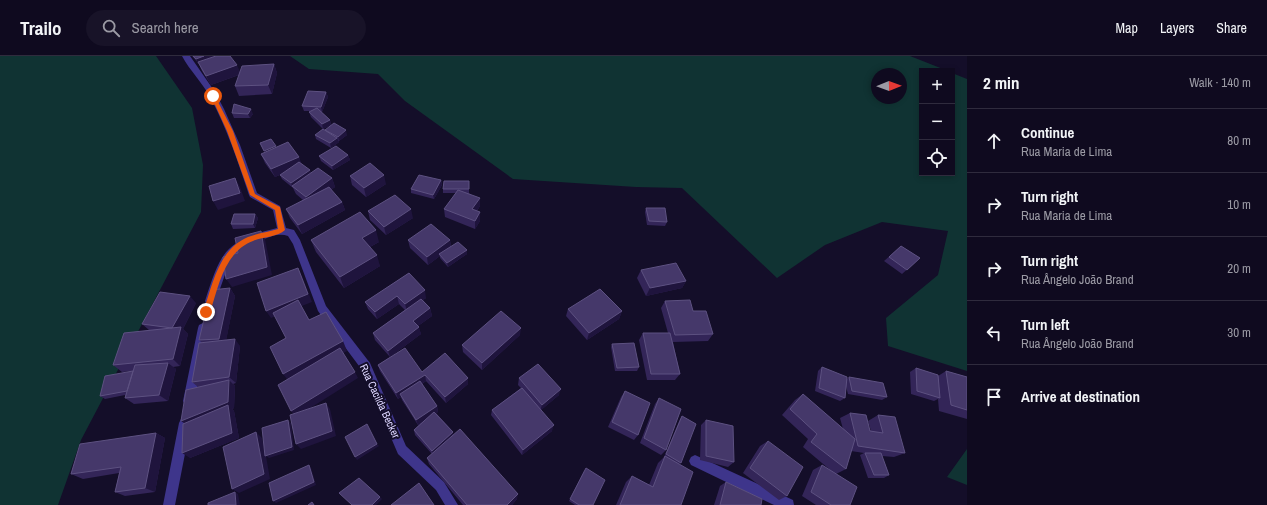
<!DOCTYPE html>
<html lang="en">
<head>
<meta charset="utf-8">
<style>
  :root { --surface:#0f0a1f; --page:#181328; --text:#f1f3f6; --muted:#9b9aa4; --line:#2f2b3d }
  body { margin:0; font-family:"Archivo Narrow",sans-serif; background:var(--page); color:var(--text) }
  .controls { position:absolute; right:12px; top:12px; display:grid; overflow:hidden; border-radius:0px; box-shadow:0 2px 6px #0003 }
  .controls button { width:36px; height:36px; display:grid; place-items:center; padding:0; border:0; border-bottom:1px solid var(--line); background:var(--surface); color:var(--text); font:20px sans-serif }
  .compass { position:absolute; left:871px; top:12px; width:36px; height:36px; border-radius:50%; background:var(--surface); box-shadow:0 2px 6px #0003; rotate:89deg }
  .stop { position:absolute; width:12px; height:12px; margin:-9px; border:3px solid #ea580c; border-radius:50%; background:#fff }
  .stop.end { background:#ea580c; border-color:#fff; box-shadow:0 1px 4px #0008 }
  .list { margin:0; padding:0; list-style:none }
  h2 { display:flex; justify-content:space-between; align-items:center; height:52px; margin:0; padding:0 16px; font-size:17px }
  h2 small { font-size:13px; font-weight:400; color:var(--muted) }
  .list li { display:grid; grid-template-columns:26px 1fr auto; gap:12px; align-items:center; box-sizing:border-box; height:64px; padding:0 16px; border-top:1px solid var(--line) }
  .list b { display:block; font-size:15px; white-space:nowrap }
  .list p { margin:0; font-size:13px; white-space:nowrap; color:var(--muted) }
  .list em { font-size:13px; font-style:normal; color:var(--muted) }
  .icon { flex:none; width:22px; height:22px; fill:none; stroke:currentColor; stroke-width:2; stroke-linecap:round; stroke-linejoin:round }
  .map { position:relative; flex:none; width:967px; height:449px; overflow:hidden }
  header { display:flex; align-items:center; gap:24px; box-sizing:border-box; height:56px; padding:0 20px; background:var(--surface); border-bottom:1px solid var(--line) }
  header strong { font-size:19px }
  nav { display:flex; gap:22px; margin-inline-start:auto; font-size:14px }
  .search { width:280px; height:36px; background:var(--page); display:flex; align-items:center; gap:10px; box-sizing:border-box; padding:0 14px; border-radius:22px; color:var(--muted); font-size:15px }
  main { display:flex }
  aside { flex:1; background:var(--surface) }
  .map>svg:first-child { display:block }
  .green { fill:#103333; fill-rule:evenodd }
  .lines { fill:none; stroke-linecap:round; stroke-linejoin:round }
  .minor { fill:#3e358b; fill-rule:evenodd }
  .wall { fill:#332558 }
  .shaded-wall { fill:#1f143d }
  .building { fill:#45386a; stroke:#5d5181 }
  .route { fill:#ea580c }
  .labels { text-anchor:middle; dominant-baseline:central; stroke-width:4; stroke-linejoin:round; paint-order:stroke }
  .street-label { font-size:11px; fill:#ddd6ff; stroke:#140e29 }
</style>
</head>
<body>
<header>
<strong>Trailo</strong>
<div class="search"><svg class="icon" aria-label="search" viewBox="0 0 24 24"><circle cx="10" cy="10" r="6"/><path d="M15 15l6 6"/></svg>Search here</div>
<nav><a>Map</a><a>Layers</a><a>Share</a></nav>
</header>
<main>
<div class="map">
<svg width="967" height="449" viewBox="0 0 967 449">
  <rect width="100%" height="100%" fill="#140e29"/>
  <path class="green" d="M 0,0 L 156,0 L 192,52 L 203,109 L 201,156 L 81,384 L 58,449 L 0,449 Z
    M 290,0 L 910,0 L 948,15 L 922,15 L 922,117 L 952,117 L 952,17 L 967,23 L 967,315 L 888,290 L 886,262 L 938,219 L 948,175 L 882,166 L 825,189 L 777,222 L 682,132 L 636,131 L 513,123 L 405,45 L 378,18 L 309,13 ZM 877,18 L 901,18 L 901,42 L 877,42 Z
    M 967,393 L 967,429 L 947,421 Z"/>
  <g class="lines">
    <path class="minor" d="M 182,0 L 190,0 L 215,36 L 224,53 L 240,89 L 257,137 L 280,150 L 286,172 L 294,174 L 300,184 L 326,250 L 370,307 L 406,390 L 444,426 L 458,449 L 445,449 L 436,434 L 398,398 L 362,314 L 318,255 L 293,188 L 288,180 C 280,177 272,180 264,183 C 225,193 228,218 214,248 L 210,249 L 206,248 L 205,245 C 221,195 225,185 277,172 L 273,154 L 250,141 L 249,139 C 238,106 227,72 210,41 C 202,26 190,15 182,0 Z
      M 203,267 L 207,269 L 208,272 L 195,345 L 193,349 L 189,351 L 185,349 L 183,345 L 198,272 L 199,269 Z
      M 185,361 L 189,363 L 191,367 L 175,449 L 163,449 L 179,367 L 181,363 Z
      M 695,399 L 793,444 L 794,449 L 774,449 L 691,409 L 689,405 L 691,401 Z"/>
  </g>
  <path class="wall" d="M 192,0 L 230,0 L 240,16 L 274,8 L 277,17 L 272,38 L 239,40 L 235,30 L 239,19 L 211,29 L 202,15 L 199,8 Z
    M 326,36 L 328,41 L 322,56 L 321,56 L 330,64 L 331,69 L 323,73 L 311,61 L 309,56 L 312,55 L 304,55 L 302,50 Z
    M 232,57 L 253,58 L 250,62 L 234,62 Z
    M 325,74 L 347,79 L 339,85 L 338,85 L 339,86 L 331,92 L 316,83 L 315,79 L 326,75 Z
    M 260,87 L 277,91 L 299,101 L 301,108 L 311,117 L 332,122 L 335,131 L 331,134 L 342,146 L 345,154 L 302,178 L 290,162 L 286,153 L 303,144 L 296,138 L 293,132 L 282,123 L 280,119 L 275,121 L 265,107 L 261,98 L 265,97 Z
    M 348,99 L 350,104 L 333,114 L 321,105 L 319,100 Z
    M 350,120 L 386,128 L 366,141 L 352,129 Z
    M 441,124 L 442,129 L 434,143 L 411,137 L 411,133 Z
    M 469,125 L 469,137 L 480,150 L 477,155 L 480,165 L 475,173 L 445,161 L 444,153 L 456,137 L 443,137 L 443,133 Z
    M 646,152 L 667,166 L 665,170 L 647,169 L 645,156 Z
    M 368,155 L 413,162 L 386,179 L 370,164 Z
    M 255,158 L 258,162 L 255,172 L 233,173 L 231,168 Z
    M 311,184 L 379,186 L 370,191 L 380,210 L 344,232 L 316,196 Z
    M 408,184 L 450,184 L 451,191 L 467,194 L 467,198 L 448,211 L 440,202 L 440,200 L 428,209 L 410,192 Z
    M 901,190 L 920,202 L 902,218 L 884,205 Z
    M 641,214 L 686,225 L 682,232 L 646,240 L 637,222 Z
    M 409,217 L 426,242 L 423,244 L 430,252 L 432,260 L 418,270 L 421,278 L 390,301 L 422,316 L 468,328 L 446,347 L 426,325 L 422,328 L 437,350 L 438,356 L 436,357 L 453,376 L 453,379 L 517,443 L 512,449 L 463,449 L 429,408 L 427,402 L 432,398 L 415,379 L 414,374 L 420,368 L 418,369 L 402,344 L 401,341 L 398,343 L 380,315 L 378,309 L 390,301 L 375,284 L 373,277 L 405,254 L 399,248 L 377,263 L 368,253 L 365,246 Z
    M 230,232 L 235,240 L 226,284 L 240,290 L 236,327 L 233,328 L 235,330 L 234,352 L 232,353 L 234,355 L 239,382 L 190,402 L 184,367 L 181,365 L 198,331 L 192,326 L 202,287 L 199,284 Z
    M 665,245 L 693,255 L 713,278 L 708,285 L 673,286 L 680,318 L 675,324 L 647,324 L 639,284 L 643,277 L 668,277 L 661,252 Z
    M 196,247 L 183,273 L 188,278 L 180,310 L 173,311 L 176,313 L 168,345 L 134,348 L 125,342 L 125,339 L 105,343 L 100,340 L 133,315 L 122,316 L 113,309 L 149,274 L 142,268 Z
    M 568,253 L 622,255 L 619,263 L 587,284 L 566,260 Z
    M 520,279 L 482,314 L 463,296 L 462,289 Z
    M 612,288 L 639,311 L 637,315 L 615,315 L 611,291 Z
    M 822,311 L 847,323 L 849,321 L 887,341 L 882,344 L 848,338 L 846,331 L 845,342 L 840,345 L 815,335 L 818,315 Z
    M 916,312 L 938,320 L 946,315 L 967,321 L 967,363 L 939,355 L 938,343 L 934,345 L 911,338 L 910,316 Z
    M 519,322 L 559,339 L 541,354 L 552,375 L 522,399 L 491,359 L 492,354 L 521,332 L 518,329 Z
    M 625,335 L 638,379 L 634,384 L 608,371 L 621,341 Z
    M 803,338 L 843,373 L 840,362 L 850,357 L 871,375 L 868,365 L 878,359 L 905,397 L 894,401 L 882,400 L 889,419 L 884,422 L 868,422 L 860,399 L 864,397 L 851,395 L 846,413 L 836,418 L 850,449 L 816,449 L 802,440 L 813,414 L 822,409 L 835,418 L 803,391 L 808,383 L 782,359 L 795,344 Z
    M 659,342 L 666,394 L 661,399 L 640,387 L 655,348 Z
    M 682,360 L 681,407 L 679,408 L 681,449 L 616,449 L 626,426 L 632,420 L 649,429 L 658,407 L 664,401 L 680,363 Z
    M 706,364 L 734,406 L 728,411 L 700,404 L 701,369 Z
    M 156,377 L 165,382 L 155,436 L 125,440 L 115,436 L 119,417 L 83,423 L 71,418 Z
    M 768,385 L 787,440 L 779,444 L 743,417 L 760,390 Z
    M 584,415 L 593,449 L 575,449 L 569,445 Z
    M 726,426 L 761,449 L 714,449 L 720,430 Z"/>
  <path class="shaded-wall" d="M 204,0 L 218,0 L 198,8 L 196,3 Z
    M 274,8 L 277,17 L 272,38 L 268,29 Z
    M 237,9 L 241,18 L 211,29 L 206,20 Z
    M 326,36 L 328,41 L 322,56 L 321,51 Z
    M 251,53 L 253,58 L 250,62 L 248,58 Z
    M 330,64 L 331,69 L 323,73 L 322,68 Z
    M 346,74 L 347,79 L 339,85 L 338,81 Z
    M 337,82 L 339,86 L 331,92 L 330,87 Z
    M 276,90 L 278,95 L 266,99 L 264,95 Z
    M 348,99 L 350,104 L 333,114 L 332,110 Z
    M 299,101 L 302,109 L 275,121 L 271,113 Z
    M 310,114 L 312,119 L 292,130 L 293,132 L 291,127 Z
    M 384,119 L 386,128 L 366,141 L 364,132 Z
    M 235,122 L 240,131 L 245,145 L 218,154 L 213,145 Z
    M 332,122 L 335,131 L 310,149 L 306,141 Z
    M 441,124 L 442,129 L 434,143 L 433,139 Z
    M 480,142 L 480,150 L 472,162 L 472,153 Z
    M 342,146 L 345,154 L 302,178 L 298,169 Z
    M 411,153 L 413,162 L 386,179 L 384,171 Z
    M 480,156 L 480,165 L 475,173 L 475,165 Z
    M 255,158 L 258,162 L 255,172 L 253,168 Z
    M 376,174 L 379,186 L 366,193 L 362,182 Z
    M 261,175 L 265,183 L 272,219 L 232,231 L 226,223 Z
    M 450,184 L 451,192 L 439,198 L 440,200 L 428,209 L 427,201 Z
    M 467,194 L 467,198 L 448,211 L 447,207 Z
    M 377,199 L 380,210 L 344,232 L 340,221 Z
    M 298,212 L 302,220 L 312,246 L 271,262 L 266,255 Z
    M 686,225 L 682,232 L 646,240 L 650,232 Z
    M 230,232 L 235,240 L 225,290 L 219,283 Z
    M 425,234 L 426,242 L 407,255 L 405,248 Z
    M 190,240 L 196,247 L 183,273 L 188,278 L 180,310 L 173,303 L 172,272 Z
    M 397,240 L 399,248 L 377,263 L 375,256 Z
    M 430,252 L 432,260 L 415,272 L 413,265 Z
    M 622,255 L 619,263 L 587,284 L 589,277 Z
    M 419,271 L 421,278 L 390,301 L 388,295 Z
    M 521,272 L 520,279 L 482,314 L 482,307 Z
    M 235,283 L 240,290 L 236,327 L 229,321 Z
    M 343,285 L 347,295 L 290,327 L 283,318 Z
    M 168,307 L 176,313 L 168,345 L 159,339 Z
    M 355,316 L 358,322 L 296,361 L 291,355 Z
    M 425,319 L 426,325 L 401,341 L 400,338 L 401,341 L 398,343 L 396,337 Z
    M 468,322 L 468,328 L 446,347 L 445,341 Z
    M 229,324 L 235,330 L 234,352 L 232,353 L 234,355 L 239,382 L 190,402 L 182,397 L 189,370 L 181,365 Z
    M 561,333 L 559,339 L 540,355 L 542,349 Z
    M 326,347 L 330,353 L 336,380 L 301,393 L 296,388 Z
    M 437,350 L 438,356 L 418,369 L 416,364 Z
    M 288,364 L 291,367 L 294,394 L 269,402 L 266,400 L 270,423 L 239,437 L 232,433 L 256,376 L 262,382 L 266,400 Z
    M 554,369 L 552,375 L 522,399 L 523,394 Z
    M 453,376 L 454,381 L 434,400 L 432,395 Z
    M 156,377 L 165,382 L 155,436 L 145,432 Z
    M 377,388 L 379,390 L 357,404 L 355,401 Z
    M 309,409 L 311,412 L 316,429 L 276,447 L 273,445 Z
    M 235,436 L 238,438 L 240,449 L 236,449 Z
    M 518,438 L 517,443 L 512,449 L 507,449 Z
    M 380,441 L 382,443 L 376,449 L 372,449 Z"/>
  <path class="building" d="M 193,0 L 204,0 L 196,3 Z
    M 216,0 L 230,0 L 237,9 L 206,20 L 198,6 Z
    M 274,8 L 268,29 L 235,30 L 242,10 Z
    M 308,35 L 326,36 L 321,51 L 302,50 Z
    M 234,48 L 251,53 L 248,58 L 232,57 Z
    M 317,52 L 330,64 L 322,68 L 309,56 Z
    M 334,67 L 346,74 L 338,81 L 325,74 Z
    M 323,73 L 337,82 L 330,87 L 315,79 Z
    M 271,83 L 276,90 L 264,95 L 260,87 Z
    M 288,86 L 299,101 L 271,113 L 261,98 Z
    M 336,90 L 348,99 L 332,110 L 319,100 Z
    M 299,106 L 310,114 L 291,127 L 280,119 Z
    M 370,107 L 384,119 L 364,132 L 350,120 Z
    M 318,112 L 332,122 L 306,141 L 292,130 Z
    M 419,119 L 441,124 L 433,139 L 411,133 Z
    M 235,122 L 240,137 L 213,145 L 209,130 Z
    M 444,125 L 469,125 L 469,133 L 443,133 Z
    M 329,131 L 342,146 L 298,169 L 286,153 Z
    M 458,134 L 480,142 L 472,153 L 480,156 L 475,165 L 444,153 Z
    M 395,139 L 411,153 L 384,171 L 368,155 Z
    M 646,152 L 665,152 L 667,166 L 649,165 Z
    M 360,156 L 376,174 L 362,182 L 377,199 L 340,221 L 311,184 Z
    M 234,158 L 255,158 L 253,168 L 231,168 Z
    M 431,168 L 450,184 L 427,201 L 408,184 Z
    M 261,175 L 267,211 L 226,223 L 223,201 L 238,197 L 235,182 Z
    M 458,186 L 467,194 L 447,207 L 439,198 Z
    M 901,190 L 920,202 L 907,214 L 889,201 Z
    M 676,207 L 686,225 L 650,232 L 641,214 Z
    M 298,212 L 308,238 L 266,255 L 257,227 Z
    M 409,217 L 425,234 L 405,248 L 397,240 L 375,256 L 365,246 Z
    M 230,232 L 219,283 L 199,284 L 211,234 Z
    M 600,233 L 622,255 L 589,277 L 568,253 Z
    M 160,236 L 190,240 L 172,272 L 142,268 Z
    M 421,243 L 430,252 L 413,265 L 419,271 L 388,295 L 373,277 Z
    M 298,244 L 309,264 L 326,256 L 343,285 L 283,318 L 270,291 L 286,282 L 273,257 Z
    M 690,244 L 693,255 L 706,255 L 713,278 L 675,279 L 665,245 Z
    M 501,255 L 521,272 L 482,307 L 462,289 Z
    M 181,271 L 173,303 L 113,309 L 124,277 Z
    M 643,277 L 670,277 L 680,318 L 651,318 Z
    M 235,283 L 229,321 L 192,326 L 199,287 Z
    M 634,287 L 639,311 L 617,312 L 612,288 Z
    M 340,292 L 355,316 L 291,355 L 278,329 Z
    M 405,292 L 422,316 L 445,297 L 468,322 L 445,341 L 425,319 L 396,337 L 378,309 Z
    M 168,307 L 159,339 L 125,342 L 135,309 Z
    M 538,308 L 561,333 L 542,349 L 519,322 Z
    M 822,311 L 847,321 L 845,342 L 819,332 Z
    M 916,312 L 938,319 L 940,342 L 917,335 Z
    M 133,315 L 127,335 L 100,340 L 105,320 Z
    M 946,315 L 967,321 L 967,354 L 951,349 Z
    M 849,321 L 883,327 L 887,341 L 852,335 Z
    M 229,324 L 228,346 L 181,365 L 186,334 Z
    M 420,325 L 437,350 L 416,364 L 400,338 Z
    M 522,332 L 554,369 L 523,394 L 492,354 Z
    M 625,335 L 650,347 L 638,379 L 612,366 Z
    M 803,338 L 855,383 L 846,413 L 811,386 L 817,378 L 790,353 Z
    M 659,342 L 681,353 L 666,394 L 644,382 Z
    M 326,347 L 332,375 L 296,388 L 290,359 Z
    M 228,349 L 232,377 L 182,397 L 183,368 Z
    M 434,356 L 453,376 L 432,395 L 414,374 Z
    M 850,357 L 866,359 L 870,375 L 883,377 L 878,359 L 895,361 L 905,397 L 858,390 Z
    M 682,360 L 696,368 L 681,407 L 666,398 Z
    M 288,364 L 292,391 L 265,400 L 262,372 Z
    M 706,364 L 733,370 L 734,406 L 706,400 Z
    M 367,368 L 377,388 L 355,401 L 345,381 Z
    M 460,373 L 518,438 L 507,449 L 467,449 L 427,402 Z
    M 256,376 L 264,418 L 232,433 L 223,391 Z
    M 156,377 L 145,432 L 115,436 L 121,411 L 71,418 L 80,388 Z
    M 768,385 L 803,411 L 787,440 L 750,412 Z
    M 865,397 L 881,397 L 889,419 L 874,419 Z
    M 665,400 L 693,416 L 681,449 L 620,449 L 632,420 L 653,431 Z
    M 309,409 L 314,426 L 273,445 L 269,427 Z
    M 822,409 L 857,431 L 850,449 L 831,449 L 811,436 Z
    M 586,412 L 605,424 L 593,449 L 579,449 L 570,443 Z
    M 359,422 L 380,441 L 372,449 L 352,449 L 339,437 Z
    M 726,426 L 762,443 L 761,449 L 720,449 Z
    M 419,427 L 434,449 L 391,449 Z
    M 235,436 L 236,449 L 208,449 L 208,447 Z
    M 312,446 L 314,449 L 308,449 Z"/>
  <path class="route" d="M 213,38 L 215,40 L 233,75 L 255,138 L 280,151 L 285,174 C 278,181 262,181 253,185 C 224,196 219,230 210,256 L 206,259 L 203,256 C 213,228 218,194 248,181 C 258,177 269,176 278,173 L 275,154 L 250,139 L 227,75 L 211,40 Z"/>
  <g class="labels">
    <g class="street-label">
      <text transform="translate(380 345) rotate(65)">Rua Cacilda Becker</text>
    </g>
  </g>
</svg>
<div class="controls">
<button>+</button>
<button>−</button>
<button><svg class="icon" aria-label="locate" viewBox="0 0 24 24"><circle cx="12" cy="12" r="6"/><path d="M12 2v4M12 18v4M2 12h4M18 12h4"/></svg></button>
</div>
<svg class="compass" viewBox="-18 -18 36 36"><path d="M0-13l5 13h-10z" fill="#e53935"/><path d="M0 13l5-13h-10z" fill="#9b9aa4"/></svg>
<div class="stop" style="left:213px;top:40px"></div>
<div class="stop end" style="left:206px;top:256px"></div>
</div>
<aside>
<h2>2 min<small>Walk · 140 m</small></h2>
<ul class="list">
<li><svg class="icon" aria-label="ahead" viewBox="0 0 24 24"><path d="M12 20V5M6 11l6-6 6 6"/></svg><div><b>Continue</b><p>Rua Maria de Lima</p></div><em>80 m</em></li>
<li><svg class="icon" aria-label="right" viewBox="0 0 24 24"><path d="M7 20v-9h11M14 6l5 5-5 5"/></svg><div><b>Turn right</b><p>Rua Maria de Lima</p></div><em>10 m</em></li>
<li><svg class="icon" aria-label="right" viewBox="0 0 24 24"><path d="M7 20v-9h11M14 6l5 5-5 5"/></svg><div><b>Turn right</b><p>Rua Ângelo João Brand</p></div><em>20 m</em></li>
<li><svg class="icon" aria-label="left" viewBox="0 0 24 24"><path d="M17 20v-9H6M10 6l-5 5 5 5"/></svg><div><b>Turn left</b><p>Rua Ângelo João Brand</p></div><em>30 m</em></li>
<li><svg class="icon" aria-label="arrive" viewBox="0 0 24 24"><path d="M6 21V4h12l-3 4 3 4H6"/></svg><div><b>Arrive at destination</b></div></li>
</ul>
</aside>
</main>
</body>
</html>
